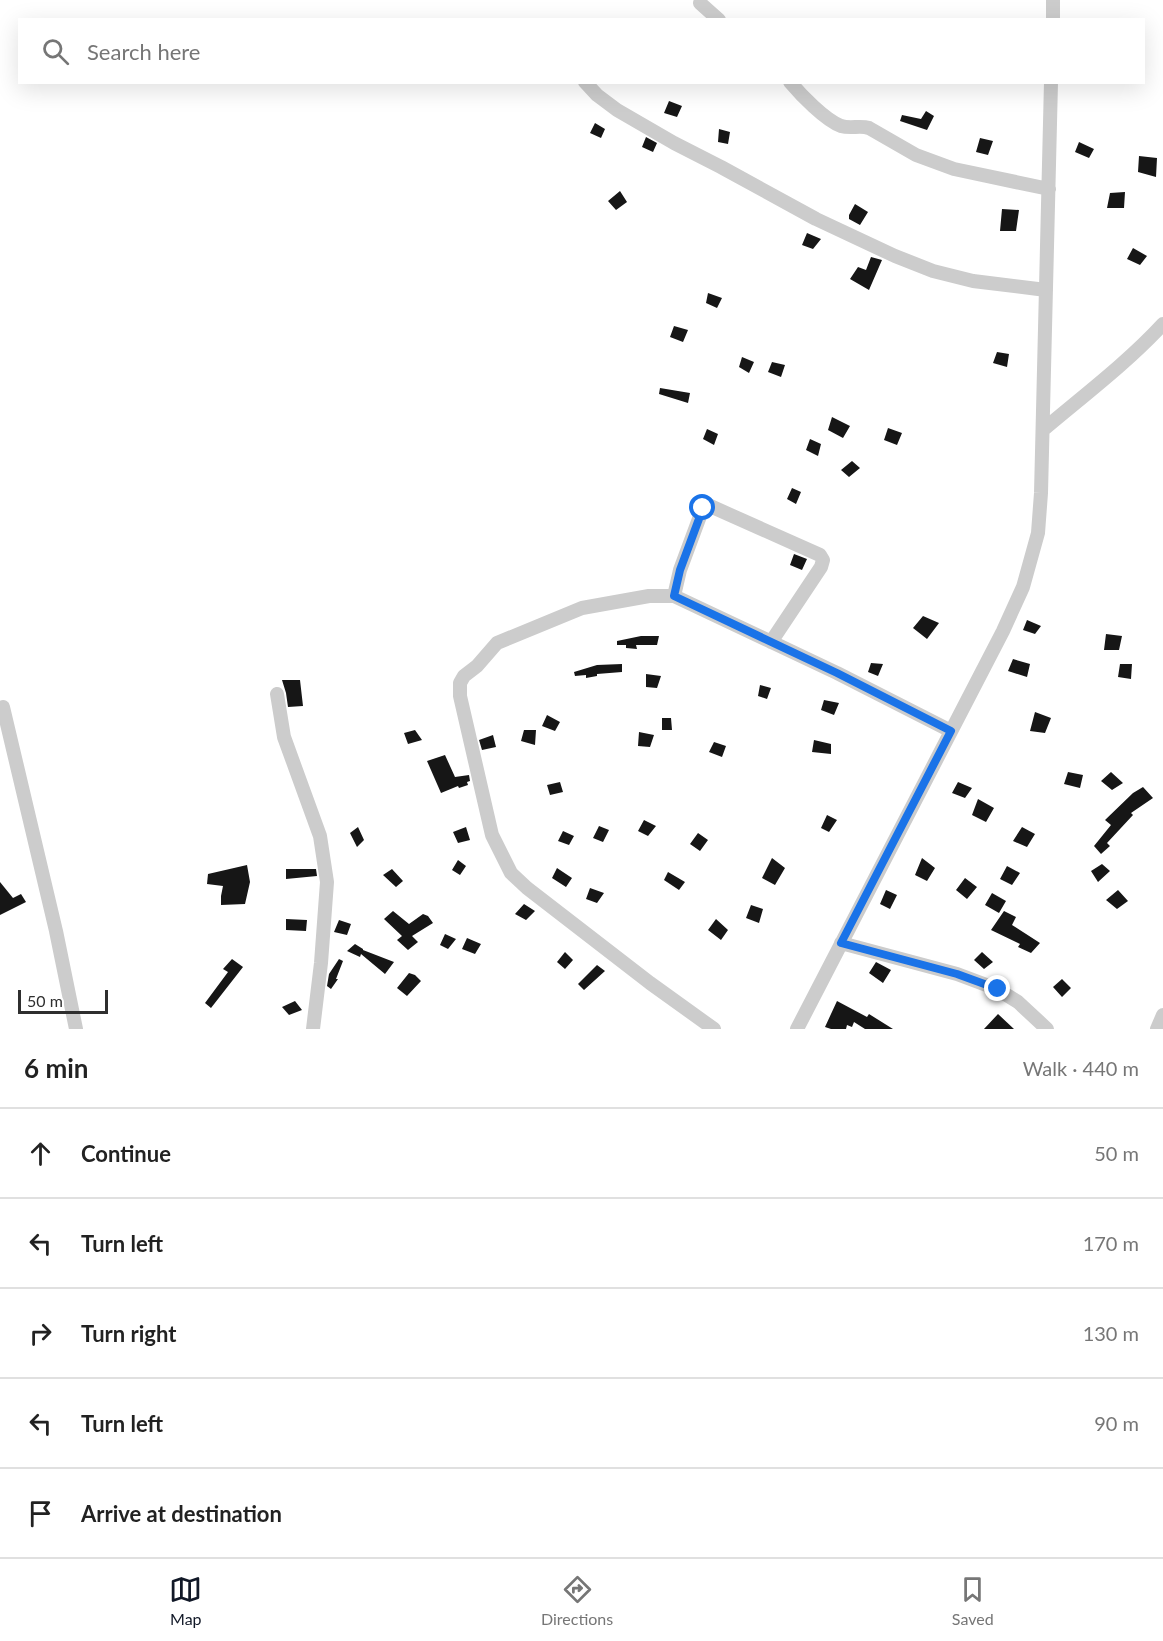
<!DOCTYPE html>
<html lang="en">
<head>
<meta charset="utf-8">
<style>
  :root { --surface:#fff; --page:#f6f6f6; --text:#222; --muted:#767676; --line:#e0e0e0; --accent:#111827 }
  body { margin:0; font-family:Lato,sans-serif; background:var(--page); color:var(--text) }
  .scale { position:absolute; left:18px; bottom:15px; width:90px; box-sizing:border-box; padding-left:6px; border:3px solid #2f2f2f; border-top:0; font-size:16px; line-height:21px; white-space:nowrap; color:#2f2f2f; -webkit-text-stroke:4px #fff; paint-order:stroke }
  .stop { position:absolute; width:18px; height:18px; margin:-14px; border:4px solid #1a73e8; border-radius:50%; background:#fff }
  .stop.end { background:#1a73e8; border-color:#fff; box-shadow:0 2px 6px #0008 }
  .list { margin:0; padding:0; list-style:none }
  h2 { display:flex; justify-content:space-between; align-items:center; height:78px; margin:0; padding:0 24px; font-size:26px }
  h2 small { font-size:20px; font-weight:400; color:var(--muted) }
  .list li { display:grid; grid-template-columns:39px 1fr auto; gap:18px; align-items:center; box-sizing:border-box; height:90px; padding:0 24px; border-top:2px solid var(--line) }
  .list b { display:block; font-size:22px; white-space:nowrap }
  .list em { font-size:20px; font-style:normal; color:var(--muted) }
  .icon { flex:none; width:33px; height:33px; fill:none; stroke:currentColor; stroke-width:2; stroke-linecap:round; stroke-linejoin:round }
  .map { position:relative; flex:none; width:1163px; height:1029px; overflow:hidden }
  .search { position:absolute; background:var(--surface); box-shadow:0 6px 24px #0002; left:18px; right:18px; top:18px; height:66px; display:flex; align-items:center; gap:15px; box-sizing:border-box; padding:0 21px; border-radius:0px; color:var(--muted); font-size:22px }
  .sheet { height:528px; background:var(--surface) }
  nav { display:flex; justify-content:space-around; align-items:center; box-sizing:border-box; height:84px; border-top:2px solid var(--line); background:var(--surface); font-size:16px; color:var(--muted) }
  nav a { display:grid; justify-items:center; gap:3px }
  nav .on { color:var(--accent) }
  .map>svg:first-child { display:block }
  .building { fill:#161616 }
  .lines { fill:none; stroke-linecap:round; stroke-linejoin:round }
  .minor { stroke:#ccc; stroke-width:14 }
  .route { stroke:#1a73e8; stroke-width:8 }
</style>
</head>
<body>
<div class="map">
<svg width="1163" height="1029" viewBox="0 0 1163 1029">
  <rect width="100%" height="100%" fill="#fff"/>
  <path class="building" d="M 669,101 L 682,106 L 677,117 L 664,113 Z
    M 926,111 L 934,116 L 927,130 L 900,121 L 902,115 L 921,119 Z
    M 595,123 L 605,129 L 601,138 L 590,133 Z
    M 719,129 L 730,132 L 728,144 L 718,142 Z
    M 646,137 L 657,143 L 653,152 L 642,147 Z
    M 980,138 L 993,141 L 988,155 L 976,152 Z
    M 1079,142 L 1094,149 L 1089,158 L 1075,152 Z
    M 1139,156 L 1157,158 L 1156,177 L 1138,172 Z
    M 620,191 L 627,202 L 616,210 L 608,201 Z
    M 1125,192 L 1124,208 L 1107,208 L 1110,193 Z
    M 855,204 L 868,212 L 860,225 L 849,219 L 849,215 Z
    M 1002,209 L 1019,210 L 1016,231 L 1000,231 Z
    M 807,233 L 821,239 L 813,249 L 802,245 Z
    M 1133,248 L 1147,256 L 1140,265 L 1127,259 Z
    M 871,257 L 882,260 L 869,290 L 850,279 L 858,267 L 866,270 Z
    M 708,293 L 722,298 L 717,308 L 706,303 Z
    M 674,326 L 688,330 L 683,342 L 670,337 Z
    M 997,352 L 1009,354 L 1007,367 L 993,363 Z
    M 742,357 L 754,362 L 749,373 L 739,367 Z
    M 772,362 L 785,365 L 781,377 L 768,372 Z
    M 660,388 L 690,393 L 688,403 L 659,394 Z
    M 832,417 L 850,426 L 843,438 L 828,430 Z
    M 888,428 L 902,433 L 897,445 L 884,440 Z
    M 707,429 L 718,434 L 714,445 L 703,439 Z
    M 810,439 L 821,444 L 818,456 L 806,450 Z
    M 852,461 L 860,468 L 849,477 L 841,470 Z
    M 792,488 L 801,492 L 796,504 L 787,499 Z
    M 794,554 L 807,559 L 802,570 L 790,565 Z
    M 923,616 L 939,623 L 927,639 L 913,628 Z
    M 1027,620 L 1041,626 L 1035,634 L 1023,630 Z
    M 1106,634 L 1122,636 L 1119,650 L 1104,650 Z
    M 641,636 L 659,636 L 657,645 L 636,645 L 637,649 L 626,648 L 626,645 L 617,645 L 617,641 Z
    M 1013,659 L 1030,664 L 1027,677 L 1008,671 Z
    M 871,663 L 883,664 L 878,676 L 868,672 Z
    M 622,664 L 622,672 L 597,674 L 597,676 L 586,678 L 586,675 L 575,676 L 574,672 L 597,665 Z
    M 1120,664 L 1132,664 L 1131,679 L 1118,677 Z
    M 646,674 L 661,676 L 657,688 L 646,687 Z
    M 282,680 L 300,680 L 303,706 L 288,707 L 286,693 Z
    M 760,685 L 771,688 L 767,699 L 758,696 Z
    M 824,700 L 839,703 L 834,715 L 821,710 Z
    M 1035,712 L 1051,718 L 1045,733 L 1030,731 Z
    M 547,715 L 560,722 L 555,731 L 542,726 Z
    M 662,718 L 671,718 L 672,730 L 662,730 Z
    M 415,730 L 422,740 L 408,744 L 404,733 Z
    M 524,730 L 536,730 L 535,745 L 521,741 Z
    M 639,732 L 654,735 L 650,747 L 638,746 Z
    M 493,735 L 496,747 L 482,750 L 479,740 Z
    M 814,740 L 831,744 L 831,754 L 812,752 Z
    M 714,742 L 726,746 L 722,757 L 709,752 Z
    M 445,755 L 455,777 L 469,775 L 470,781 L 467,782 L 468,785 L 459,788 L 458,786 L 441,793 L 427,761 Z
    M 1068,772 L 1083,775 L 1080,788 L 1064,784 Z
    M 1111,772 L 1123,783 L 1112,790 L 1101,781 Z
    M 560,782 L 563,792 L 550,795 L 547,785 Z
    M 958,782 L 972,788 L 965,798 L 952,793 Z
    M 1143,787 L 1153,798 L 1131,813 L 1133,815 L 1107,843 L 1110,846 L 1101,854 L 1094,846 L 1111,825 L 1105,820 L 1133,793 Z
    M 978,799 L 994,808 L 986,822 L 972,815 Z
    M 827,815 L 837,820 L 829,832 L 821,828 Z
    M 644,820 L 656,826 L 648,836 L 638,831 Z
    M 599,826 L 609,830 L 603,842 L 593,838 Z
    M 358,827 L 364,840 L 357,847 L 350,833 Z
    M 466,827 L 470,840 L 458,843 L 453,832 Z
    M 1022,827 L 1035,834 L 1027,847 L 1013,841 Z
    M 563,831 L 574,836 L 569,845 L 558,841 Z
    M 698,833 L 708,840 L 700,851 L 690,844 Z
    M 772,858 L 785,868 L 775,885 L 762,878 Z
    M 922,858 L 935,868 L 927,881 L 915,875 Z
    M 458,860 L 466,866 L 460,875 L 452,870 Z
    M 1102,864 L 1110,871 L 1098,882 L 1091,871 Z
    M 247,865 L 250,882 L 245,904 L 221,905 L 221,896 L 223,886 L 207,884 L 208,874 Z
    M 1007,866 L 1020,873 L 1012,885 L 1000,879 Z
    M 557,868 L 572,878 L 566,887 L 552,878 Z
    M 286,869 L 316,869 L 317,876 L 286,879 Z
    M 392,869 L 403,881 L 396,887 L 383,875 Z
    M 668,872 L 685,882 L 679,890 L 664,880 Z
    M 965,878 L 977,887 L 967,899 L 956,890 Z
    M 0,882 L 13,898 L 21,894 L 26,902 L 0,915 Z
    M 590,888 L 604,893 L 597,903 L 586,899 Z
    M 886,890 L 897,895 L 890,909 L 880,904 Z
    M 1118,890 L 1128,901 L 1117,909 L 1106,900 Z
    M 992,893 L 1006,901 L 999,913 L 985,905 Z
    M 524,904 L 535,911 L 526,920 L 515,914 Z
    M 751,905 L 763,909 L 759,923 L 746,918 Z
    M 393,911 L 409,924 L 423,914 L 428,916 L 433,923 L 412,936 L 418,942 L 408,950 L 397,940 L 402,936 L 384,919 Z
    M 1004,911 L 1016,917 L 1012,925 L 1040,943 L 1031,953 L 1018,947 L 1020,944 L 991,930 Z
    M 286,919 L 307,920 L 306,931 L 286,930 Z
    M 716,919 L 728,930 L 721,940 L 708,930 Z
    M 339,920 L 351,924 L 347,935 L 334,932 Z
    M 445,934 L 456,939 L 448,949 L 440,945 Z
    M 467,938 L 481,944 L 475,954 L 462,949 Z
    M 355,944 L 363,949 L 363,950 L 394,962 L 385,974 L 361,954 L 360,957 L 347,951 Z
    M 565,952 L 573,960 L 565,969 L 557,962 Z
    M 982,952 L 993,962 L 984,969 L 974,960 Z
    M 232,959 L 243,967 L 211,1008 L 205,1003 L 228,972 L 223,969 Z
    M 339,959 L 343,961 L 336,979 L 338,979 L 331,989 L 327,986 L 329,974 Z
    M 876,962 L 891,970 L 883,983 L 869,973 Z
    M 597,965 L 605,971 L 584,990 L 578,984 Z
    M 409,973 L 415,975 L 421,981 L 407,996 L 397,988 Z
    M 1062,979 L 1071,988 L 1062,997 L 1053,987 Z
    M 295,1001 L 302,1010 L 289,1015 L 282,1007 Z
    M 837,1001 L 867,1017 L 869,1014 L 893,1029 L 865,1029 L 854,1022 L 852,1027 L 847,1025 L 846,1029 L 831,1029 L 825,1027 Z
    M 998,1014 L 1014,1029 L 984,1029 Z"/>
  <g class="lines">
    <path class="minor" d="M 700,3 L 719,20
      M 1053,20 L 1053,0
      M 585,82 L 597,95 L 617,110 L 674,143 L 721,167 L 816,219 L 895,256 L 933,271 L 973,281 L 1046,290
      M 790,82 C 801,95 825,120 841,126 C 851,129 860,125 869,128 L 916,155 L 954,169 L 1049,189
      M 1043,430 C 1083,396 1127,363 1163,324
      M 674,596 L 680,570 L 703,508 L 708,505 L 820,555 L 823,560 L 821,567 L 771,642
      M 277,694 L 284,737 L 320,836 L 327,882 L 321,963 L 313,1029
      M 3,707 L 56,931 L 76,1029
      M 841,943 L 957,974 L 997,989 L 1018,1002 L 1047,1029
      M 714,1029 L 650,983 L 527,888 L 511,873 L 492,835 L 460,696 L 460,683 L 464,676 L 477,666 L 497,643 L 582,608 L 649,596 L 674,596 L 837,673 L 951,731
      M 797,1029 L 1003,631 L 1023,587 L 1038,533 L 1041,493 L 1051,82
      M 1157,1029 L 1163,1015"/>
  </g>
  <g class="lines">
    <path class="route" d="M 703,508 L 680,570 L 674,596 L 837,673 L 951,731 L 841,943 L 957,974 L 998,989"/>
  </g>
</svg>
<div class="scale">50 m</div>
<div class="stop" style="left:703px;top:508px"></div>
<div class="stop end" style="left:998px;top:989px"></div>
<div class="search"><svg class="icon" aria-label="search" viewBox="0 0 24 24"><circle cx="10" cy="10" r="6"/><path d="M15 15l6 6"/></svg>Search here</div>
</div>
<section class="sheet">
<h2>6 min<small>Walk · 440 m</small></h2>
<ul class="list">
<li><svg class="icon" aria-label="ahead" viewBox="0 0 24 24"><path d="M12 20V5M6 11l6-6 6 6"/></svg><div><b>Continue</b></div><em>50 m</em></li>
<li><svg class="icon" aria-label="left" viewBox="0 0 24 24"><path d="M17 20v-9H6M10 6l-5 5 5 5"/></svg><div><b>Turn left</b></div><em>170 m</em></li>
<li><svg class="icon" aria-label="right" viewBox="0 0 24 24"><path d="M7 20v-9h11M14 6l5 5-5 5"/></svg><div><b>Turn right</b></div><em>130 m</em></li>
<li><svg class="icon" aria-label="left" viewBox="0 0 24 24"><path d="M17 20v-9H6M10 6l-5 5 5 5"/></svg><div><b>Turn left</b></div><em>90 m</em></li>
<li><svg class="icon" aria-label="arrive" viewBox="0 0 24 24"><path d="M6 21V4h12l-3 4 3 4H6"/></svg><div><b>Arrive at destination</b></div></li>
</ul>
</section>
<nav>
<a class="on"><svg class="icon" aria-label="map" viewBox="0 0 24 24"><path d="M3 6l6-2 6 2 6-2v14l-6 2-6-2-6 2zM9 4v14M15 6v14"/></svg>Map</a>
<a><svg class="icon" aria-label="directions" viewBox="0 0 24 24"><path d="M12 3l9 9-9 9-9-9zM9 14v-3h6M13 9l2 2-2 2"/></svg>Directions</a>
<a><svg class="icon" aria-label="saved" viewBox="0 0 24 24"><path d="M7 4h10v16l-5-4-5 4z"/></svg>Saved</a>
</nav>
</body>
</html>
